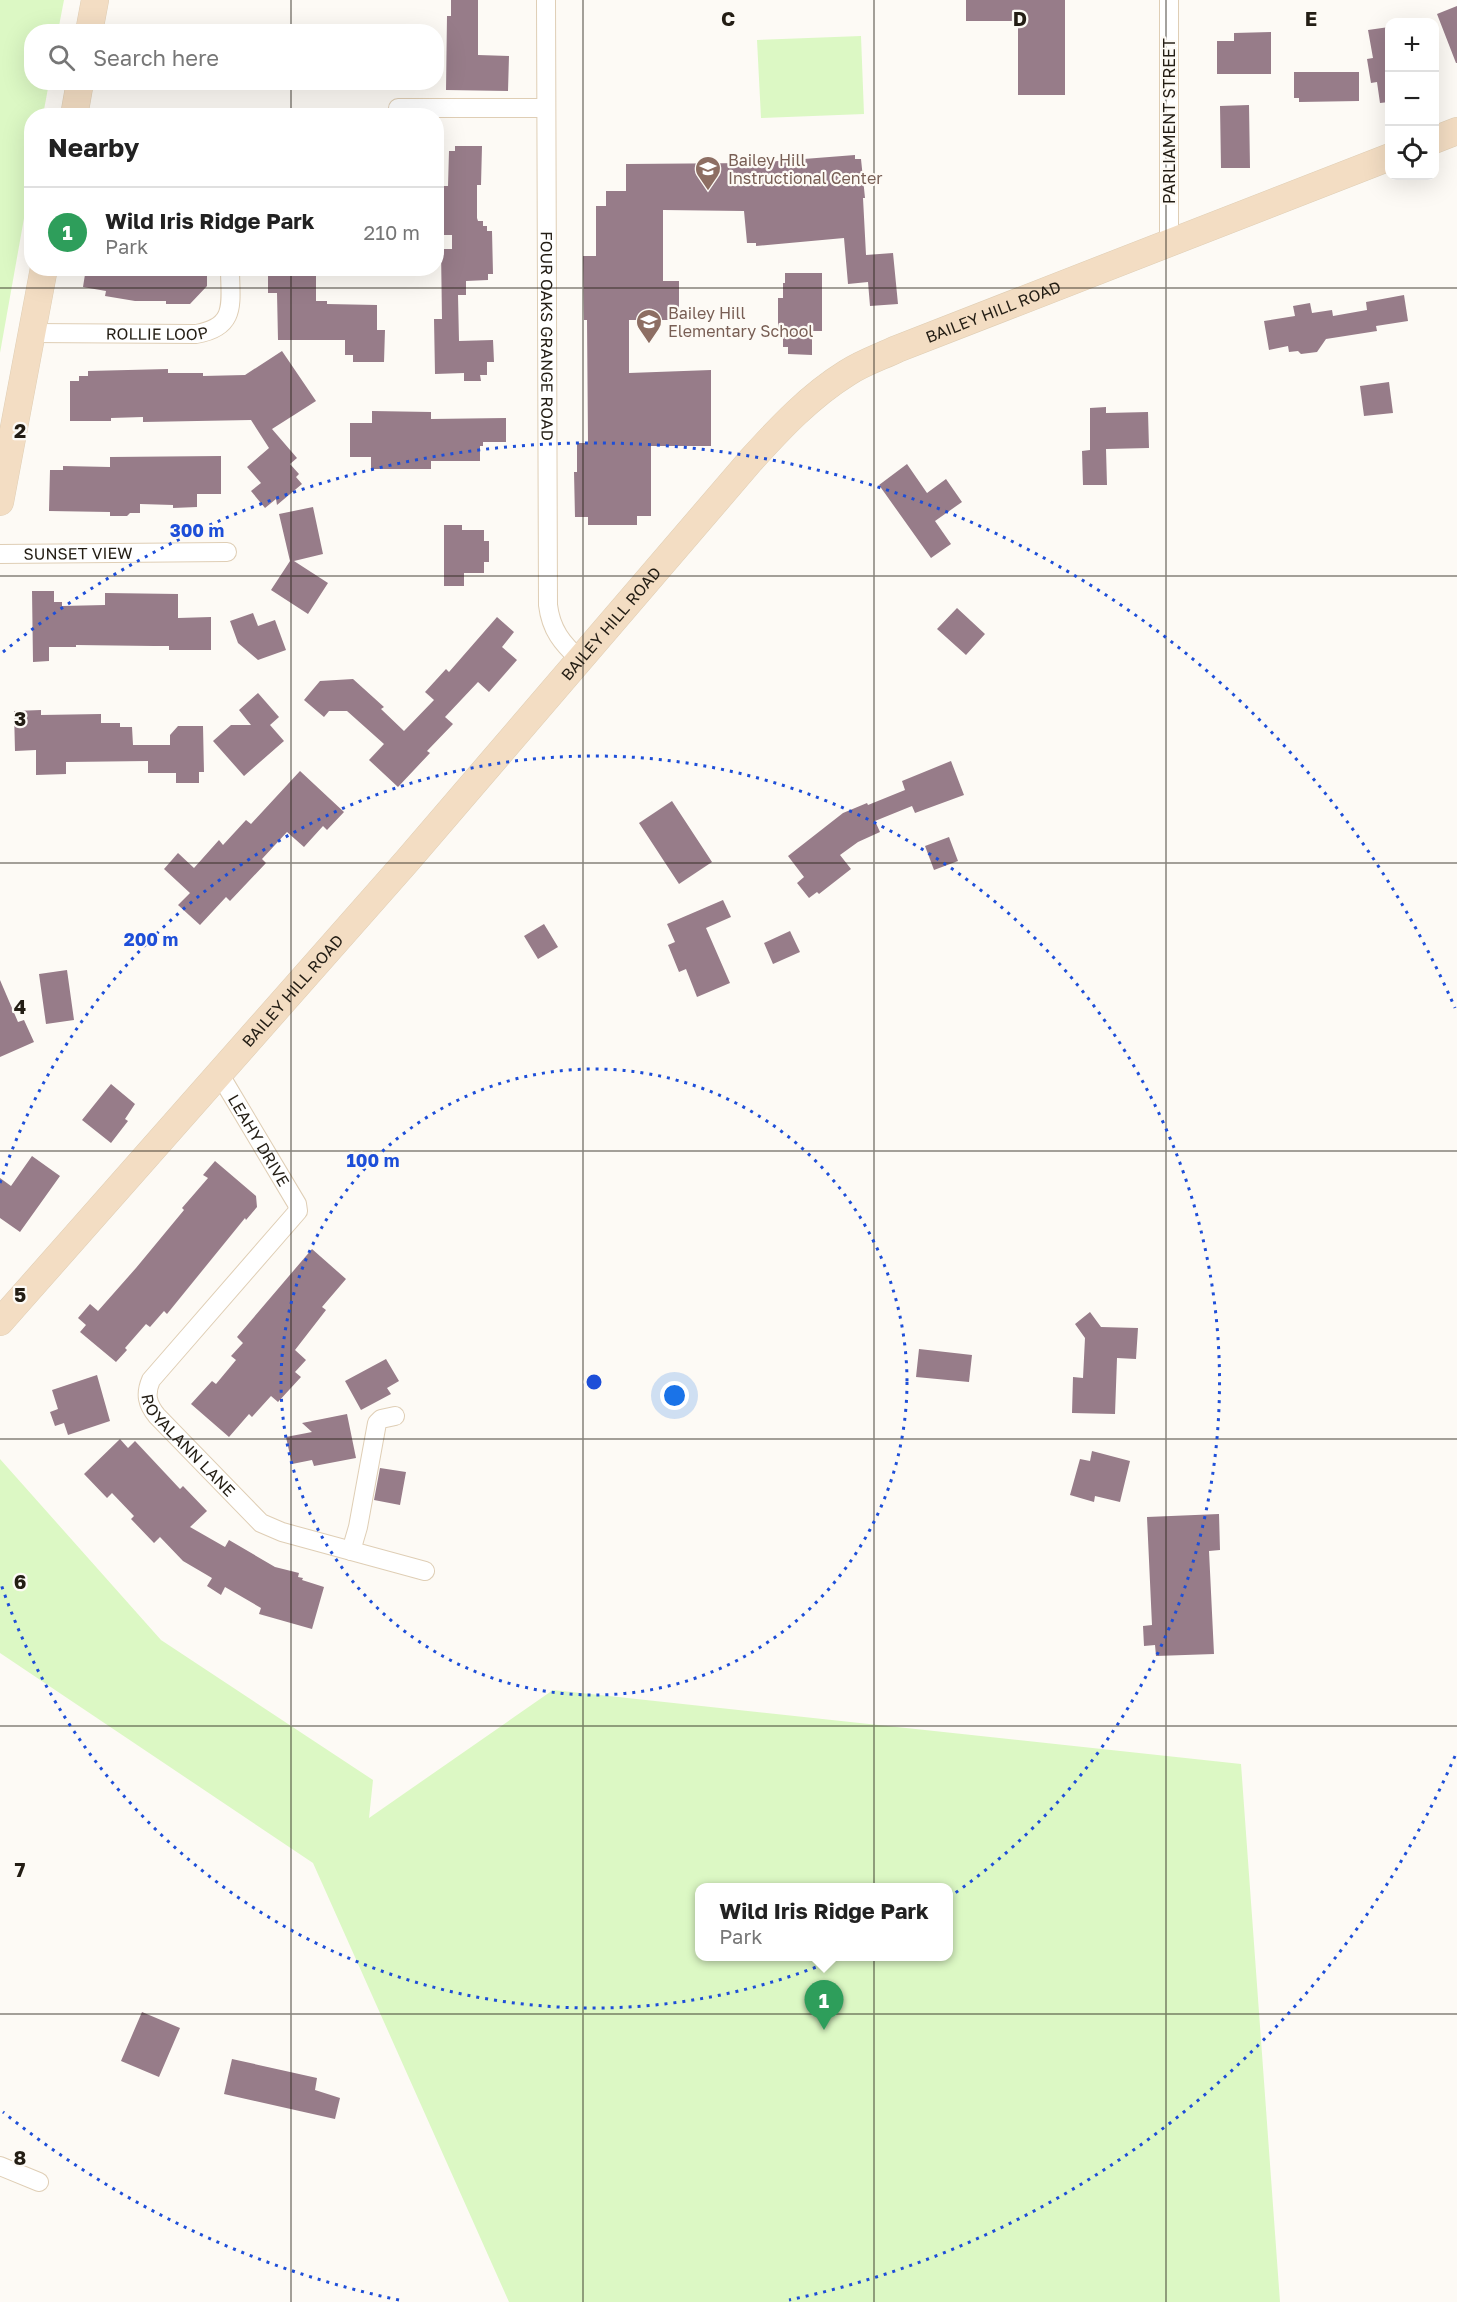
<!DOCTYPE html>
<html lang="en">
<head>
<meta charset="utf-8">
<style>
  :root { --surface:#fff; --page:#f6f6f6; --text:#222; --muted:#767676; --line:#e0e0e0; --accent:#111827 }
  body { margin:0; font-family:"Golos Text",sans-serif; background:var(--page); color:var(--text) }
  .controls { position:absolute; right:18px; top:18px; display:grid; overflow:hidden; border-radius:12px; box-shadow:0 6px 24px #0002 }
  .controls button { width:54px; height:54px; display:grid; place-items:center; padding:0; border:0; border-bottom:2px solid var(--line); background:var(--surface); color:var(--text); font:30px sans-serif }
  .you { position:absolute; left:675px; top:1396px; width:21px; height:21px; margin:-15px; border:4px solid #fff; border-radius:50%; background:#1a73e8; box-shadow:0 0 0 9px #1a73e833 }
  .badge { display:grid; place-items:center; width:39px; height:39px; border-radius:50%; background:var(--accent); color:#fff; font-size:20px; font-weight:700 }
  .pin { position:absolute; translate:-50% -50px; filter:drop-shadow(0 2px 3px #0008) }
  .pin::after { content:''; position:absolute; top:32px; width:21px; height:18px; background:inherit; clip-path:polygon(0 0,100% 0,50% 100%) }
  .popup { position:absolute; left:695px; top:1883px; width:258px; height:78px; box-sizing:border-box; display:grid; place-content:center; border-radius:12px; background:var(--surface); filter:drop-shadow(0 2px 4px #0005); font-size:20px; white-space:nowrap; color:var(--muted) }
  .popup b { font-size:22px; color:var(--text) }
  .popup::after { content:''; position:absolute; left:50%; top:100%; margin-left:-12px; border:12px solid transparent; border-top-color:var(--surface) }
  .list { margin:0; padding:0; list-style:none }
  h2 { display:flex; justify-content:space-between; align-items:center; height:78px; margin:0; padding:0 24px; font-size:26px }
  h2 small { font-size:20px; font-weight:400; color:var(--muted) }
  .list li { display:grid; grid-template-columns:39px 1fr auto; gap:18px; align-items:center; box-sizing:border-box; height:90px; padding:0 24px; border-top:2px solid var(--line) }
  .list b { display:block; font-size:22px; white-space:nowrap }
  .list p { margin:0; font-size:20px; white-space:nowrap; color:var(--muted) }
  .list em { font-size:20px; font-style:normal; color:var(--muted) }
  .icon { flex:none; width:33px; height:33px; fill:none; stroke:currentColor; stroke-width:2; stroke-linecap:round; stroke-linejoin:round }
  .map { position:relative; flex:none; width:1457px; height:2302px; overflow:hidden }
  .search { position:absolute; background:var(--surface); box-shadow:0 6px 24px #0002; left:24px; top:24px; width:420px; height:66px; display:flex; align-items:center; gap:15px; box-sizing:border-box; padding:0 21px; border-radius:24px; color:var(--muted); font-size:22px }
  .panel { position:absolute; background:var(--surface); box-shadow:0 6px 24px #0002; left:24px; top:108px; width:420px; height:168px; border-radius:24px }
  .map>svg:first-child { display:block }
  .green { fill:#dcf8c4; fill-rule:evenodd }
  .building { fill:#977c89 }
  .lines { fill:none; stroke-linecap:round; stroke-linejoin:round }
  .minor-casing { stroke:#dfceb5; stroke-width:20 }
  .secondary-casing { stroke:#dfceb5; stroke-width:28 }
  .minor { stroke:#fff; stroke-width:18 }
  .secondary { stroke:#f3ddc3; stroke-width:27 }
  .grid { fill:none; stroke:#231d14; stroke-width:1.5; stroke-opacity:0.55 }
  .ring { fill:none; stroke:#1d4ed8; stroke-width:3; stroke-dasharray:3 6 }
  .labels { text-anchor:middle; dominant-baseline:central; stroke-width:4.5; stroke-linejoin:round; paint-order:stroke }
  .street-label { font-size:16px; fill:#231d14; stroke:#fdfaf5 }
  .education-label { font-size:16px; fill:#785e54; stroke:#fdfaf5; text-anchor:start }
  .grid-label { font-size:20px; text-anchor:middle; font-weight:bold; fill:#231d14; stroke:#fdfaf5; stroke-width:4.5; stroke-linejoin:round; paint-order:stroke }
  .centre { fill:#1d4ed8; stroke:#fdfaf5; stroke-width:3 }
  .ring-label { font-size:18px; text-anchor:middle; font-weight:bold; fill:#1d4ed8; stroke:#fdfaf5; stroke-width:4.5; stroke-linejoin:round; paint-order:stroke }
</style>
</head>
<body>
<div class="map">
<svg width="1457" height="2302" viewBox="0 0 1457 2302">
  <rect width="100%" height="100%" fill="#fdfaf5"/>
  <path class="green" d="M 0,0 L 64,0 L 58,31 L 32,32 L 32,82 L 49,83 L 43,115 L 32,116 L 31,179 L 0,353 Z
    M 861,36 L 864,114 L 761,118 L 757,40 Z
    M 0,1459 L 161,1640 L 373,1780 L 369,1818 L 553,1690 L 1241,1764 L 1280,2302 L 509,2302 L 313,1863 L 0,1653 ZM 700,1888 L 948,1888 L 948,1956 L 700,1956 Z"/>
  <path class="building" d="M 451,0 L 478,0 L 478,55 L 509,56 L 508,91 L 446,90 L 447,16 L 451,16 Z
    M 966,0 L 1065,0 L 1065,95 L 1018,95 L 1018,21 L 966,21 Z
    M 1457,6 L 1457,63 L 1456,63 L 1437,14 Z
    M 1389,27 L 1389,102 L 1380,103 L 1377,82 L 1371,83 L 1367,59 L 1373,58 L 1368,30 Z
    M 1271,32 L 1271,74 L 1217,74 L 1217,41 L 1234,41 L 1234,33 Z
    M 1294,72 L 1359,72 L 1359,101 L 1299,102 L 1299,98 L 1294,98 Z
    M 1249,105 L 1250,168 L 1221,168 L 1220,106 Z
    M 455,146 L 482,146 L 481,185 L 477,185 L 477,218 L 478,221 L 483,221 L 483,226 L 487,226 L 487,231 L 492,231 L 493,274 L 488,274 L 488,280 L 466,281 L 466,295 L 458,295 L 459,341 L 493,340 L 494,362 L 487,362 L 487,375 L 480,375 L 481,381 L 464,381 L 464,373 L 435,374 L 434,319 L 442,319 L 441,249 L 452,249 L 452,235 L 443,235 L 443,186 L 448,186 L 449,151 L 455,151 Z
    M 855,155 L 855,159 L 861,159 L 865,198 L 863,198 L 866,255 L 893,253 L 898,304 L 870,306 L 868,282 L 848,284 L 844,238 L 756,246 L 756,243 L 747,243 L 744,211 L 663,210 L 663,281 L 679,281 L 679,320 L 629,320 L 629,373 L 711,370 L 711,446 L 651,446 L 651,516 L 637,516 L 637,525 L 588,525 L 588,517 L 575,517 L 574,472 L 577,472 L 577,443 L 588,443 L 587,320 L 584,320 L 583,256 L 596,256 L 596,206 L 606,206 L 606,191 L 626,191 L 626,164 L 752,163 Z
    M 86,268 L 207,268 L 207,286 L 190,304 L 166,304 L 166,301 L 135,301 L 105,296 L 106,291 L 83,287 Z
    M 271,268 L 316,268 L 316,301 L 327,301 L 327,304 L 377,305 L 377,330 L 385,330 L 384,362 L 353,362 L 353,355 L 345,355 L 345,340 L 278,340 L 277,293 L 268,293 L 268,271 Z
    M 785,273 L 822,273 L 822,331 L 812,331 L 812,355 L 788,354 L 788,347 L 783,347 L 783,332 L 778,332 L 778,298 L 783,298 L 783,283 L 785,283 Z
    M 1404,295 L 1408,321 L 1376,326 L 1377,331 L 1326,339 L 1317,352 L 1301,354 L 1298,351 L 1289,352 L 1288,346 L 1269,350 L 1264,321 L 1295,316 L 1293,306 L 1310,303 L 1312,313 L 1332,310 L 1333,316 L 1367,310 L 1366,302 Z
    M 282,351 L 316,401 L 272,429 L 297,458 L 290,464 L 299,474 L 296,477 L 302,484 L 277,505 L 276,499 L 265,508 L 251,491 L 261,483 L 247,467 L 269,448 L 251,420 L 143,422 L 143,417 L 111,418 L 111,421 L 70,421 L 70,381 L 79,381 L 79,376 L 88,376 L 88,371 L 168,369 L 168,373 L 203,373 L 203,376 L 245,375 Z
    M 1389,382 L 1393,413 L 1364,416 L 1360,386 Z
    M 1106,407 L 1106,413 L 1148,412 L 1149,448 L 1106,449 L 1107,485 L 1083,485 L 1082,451 L 1090,450 L 1090,408 Z
    M 372,411 L 431,412 L 431,419 L 506,418 L 506,442 L 483,442 L 483,446 L 480,446 L 480,461 L 431,461 L 431,469 L 371,469 L 371,457 L 350,457 L 350,423 L 372,423 Z
    M 221,456 L 221,494 L 197,494 L 197,507 L 173,508 L 173,505 L 140,504 L 140,513 L 130,513 L 127,516 L 110,516 L 110,512 L 49,511 L 50,470 L 63,470 L 63,466 L 110,467 L 110,457 Z
    M 907,464 L 927,493 L 946,479 L 962,502 L 935,521 L 951,544 L 931,558 L 879,485 Z
    M 313,507 L 323,554 L 294,561 L 328,583 L 308,614 L 271,590 L 290,561 L 279,514 Z
    M 444,525 L 462,525 L 462,530 L 484,530 L 484,541 L 489,541 L 489,562 L 484,562 L 484,573 L 464,573 L 464,586 L 444,586 Z
    M 32,591 L 54,591 L 54,602 L 62,602 L 62,606 L 105,605 L 105,593 L 178,594 L 178,618 L 211,617 L 211,650 L 169,650 L 169,646 L 154,646 L 76,645 L 76,647 L 49,647 L 49,661 L 33,662 Z
    M 957,608 L 985,634 L 966,655 L 937,629 Z
    M 253,613 L 258,626 L 275,620 L 286,650 L 258,660 L 238,643 L 230,621 Z
    M 497,617 L 514,632 L 502,647 L 517,660 L 489,692 L 478,682 L 445,717 L 453,724 L 427,751 L 430,753 L 398,787 L 369,760 L 384,744 L 347,711 L 329,711 L 324,717 L 304,700 L 320,681 L 353,679 L 384,707 L 381,709 L 404,731 L 434,700 L 425,692 L 446,669 L 449,672 Z
    M 258,693 L 279,717 L 270,725 L 284,741 L 244,776 L 213,741 L 231,725 L 251,725 L 239,710 Z
    M 41,710 L 41,715 L 101,714 L 101,723 L 120,723 L 120,727 L 132,727 L 133,745 L 170,745 L 170,735 L 178,726 L 203,726 L 204,772 L 199,772 L 199,783 L 176,783 L 176,773 L 148,773 L 148,761 L 66,762 L 66,774 L 36,775 L 36,750 L 15,751 L 14,711 Z
    M 951,761 L 964,795 L 915,813 L 912,806 L 875,821 L 880,832 L 858,842 L 840,855 L 851,869 L 819,894 L 817,892 L 809,898 L 797,883 L 804,877 L 788,856 L 843,813 L 867,803 L 868,805 L 905,790 L 902,781 Z
    M 300,771 L 344,812 L 327,830 L 323,826 L 304,847 L 287,832 L 262,859 L 266,863 L 230,901 L 226,897 L 200,925 L 178,905 L 190,893 L 164,869 L 178,853 L 194,868 L 219,840 L 223,845 L 246,820 L 251,824 Z
    M 672,801 L 712,862 L 679,884 L 639,823 Z
    M 949,837 L 958,861 L 934,870 L 925,846 Z
    M 723,900 L 731,917 L 706,928 L 730,983 L 697,997 L 686,969 L 679,972 L 668,945 L 675,942 L 667,924 Z
    M 544,924 L 558,947 L 538,959 L 524,936 Z
    M 790,931 L 800,952 L 773,964 L 764,943 Z
    M 67,970 L 74,1020 L 46,1024 L 39,974 Z
    M 0,980 L 18,1022 L 24,1020 L 34,1042 L 0,1057 Z
    M 111,1084 L 135,1104 L 125,1119 L 128,1121 L 111,1143 L 82,1120 Z
    M 32,1156 L 60,1176 L 20,1232 L 0,1218 L 0,1178 L 11,1186 Z
    M 215,1161 L 256,1196 L 257,1207 L 246,1220 L 245,1218 L 167,1314 L 164,1311 L 150,1327 L 146,1324 L 125,1348 L 127,1350 L 116,1362 L 80,1332 L 86,1325 L 78,1318 L 90,1304 L 98,1311 L 136,1268 L 184,1210 L 182,1208 L 208,1178 L 203,1175 Z
    M 312,1249 L 346,1279 L 322,1307 L 326,1310 L 295,1350 L 306,1360 L 295,1372 L 301,1377 L 278,1402 L 271,1396 L 252,1417 L 249,1414 L 229,1437 L 191,1404 L 212,1381 L 216,1384 L 236,1360 L 231,1356 L 243,1343 L 237,1337 Z
    M 1090,1312 L 1101,1327 L 1138,1328 L 1136,1359 L 1117,1358 L 1115,1414 L 1072,1413 L 1073,1377 L 1083,1378 L 1085,1338 L 1075,1324 Z
    M 919,1349 L 972,1355 L 969,1382 L 916,1377 Z
    M 386,1359 L 399,1381 L 387,1388 L 391,1394 L 361,1410 L 345,1381 Z
    M 97,1375 L 110,1421 L 68,1435 L 64,1423 L 55,1426 L 50,1412 L 58,1409 L 52,1390 Z
    M 347,1414 L 356,1458 L 314,1466 L 312,1460 L 292,1464 L 286,1437 L 312,1432 L 302,1423 Z
    M 120,1439 L 128,1448 L 135,1441 L 180,1489 L 183,1486 L 207,1511 L 190,1527 L 225,1547 L 229,1540 L 275,1567 L 299,1573 L 298,1577 L 303,1578 L 302,1580 L 324,1587 L 312,1629 L 259,1614 L 261,1608 L 225,1587 L 221,1595 L 207,1586 L 212,1578 L 183,1561 L 160,1537 L 154,1543 L 131,1519 L 134,1516 L 112,1493 L 107,1498 L 84,1474 Z
    M 1092,1451 L 1130,1461 L 1120,1502 L 1095,1496 L 1094,1502 L 1070,1495 L 1080,1459 L 1090,1461 Z
    M 380,1468 L 406,1472 L 400,1505 L 374,1500 Z
    M 1219,1514 L 1220,1550 L 1209,1551 L 1214,1654 L 1156,1656 L 1155,1645 L 1144,1646 L 1143,1626 L 1152,1625 L 1147,1517 Z
    M 142,2012 L 180,2028 L 159,2077 L 121,2061 Z
    M 232,2059 L 317,2078 L 315,2090 L 340,2098 L 335,2119 L 224,2094 Z"/>
  <g class="lines">
    <defs>
      <g id="minor">
        <path id="s1" d="M 546,0 L 548,605 C 551,630 562,643 580,660"/>
        <path d="M 398,108 L 546,108"/>
        <path d="M 1169,241 L 1169,0"/>
        <path id="s2" d="M 31,333 L 196,334 C 238,327 230,302 230,268"/>
        <path id="s3" d="M 0,554 L 227,552"/>
        <path id="s4" d="M 220,1075 L 297,1204 L 298,1211 L 151,1380 C 145,1394 147,1404 157,1416 L 261,1523 L 282,1532 L 425,1571"/>
        <path d="M 351,1551 L 358,1527 L 377,1423 L 381,1419 L 395,1416"/>
        <path d="M 0,2166 L 39,2182"/>
      </g>
      <g id="secondary">
        <path d="M 89,32 L 95,0"/>
        <path d="M 74,116 L 80,82"/>
        <path d="M 1434,140 L 1457,131"/>
        <path d="M 0,502 L 44,268"/>
        <path id="s5" d="M 0,1322 L 407,861 L 751,460 C 780,428 810,396 847,373 C 862,363 880,357 897,349 L 1390,157"/>
      </g>
    </defs>
    <use href="#minor" class="minor-casing"/>
    <use href="#secondary" class="secondary-casing"/>
    <use href="#minor" class="minor"/>
    <use href="#secondary" class="secondary"/>
  </g>
  <path class="grid" d="M 291,0 L 291,32M 583,0 L 583,2302M 874,0 L 874,2302M 1166,0 L 1166,2302M 291,82 L 291,116M 291,268 L 291,2302M 0,288 L 1457,288M 0,576 L 1457,576M 0,863 L 1457,863M 0,1151 L 1457,1151M 0,1439 L 1457,1439M 0,1726 L 1457,1726M 0,2014 L 1457,2014"/>
  <g class="ring">
    <circle cx="594" cy="1382" r="313"/>
    <path d="M0 1183A626 626 0 1 1 0 1581"/>
    <path d="M1455 1756A939 939 0 0 1 789 2300M399 2300A939 939 0 0 1 3 2112M3 652A939 939 0 0 1 1455 1008"/>
  </g>
  <defs>
    <symbol id="school-pin" viewBox="-11 -11 22 30"><path d="M0 17L-7.5 6A9.5 9.5 0 1 1 7.5 6Z" fill="#8d6e63" stroke="#fdfaf5"/><path d="M0-5L7-2L0 1L-7-2ZM-4 1L0 2.5L4 1V4Q0 6-4 4Z" fill="#fff"/></symbol>
  </defs>
  <g fill-rule="evenodd">
    <use href="#school-pin" x="693" y="154" width="30" height="40"/>
    <use href="#school-pin" x="634" y="307" width="30" height="40"/>
  </g>
  <g class="labels">
    <g class="street-label">
      <text transform="translate(1169 121) rotate(-90)">PARLIAMENT STREET</text>
      <text stroke="none"><textPath href="#s5" startOffset="1432">BAILEY HILL ROAD</textPath></text>
      <text stroke="none"><textPath href="#s2" startOffset="126">ROLLIE LOOP</textPath></text>
      <text stroke="none"><textPath href="#s1" startOffset="336">FOUR OAKS GRANGE ROAD</textPath></text>
      <text stroke="none"><textPath href="#s3" startOffset="78">SUNSET VIEW</textPath></text>
      <text stroke="none"><textPath href="#s5" startOffset="928">BAILEY HILL ROAD</textPath></text>
      <text stroke="none"><textPath href="#s5" startOffset="442">BAILEY HILL ROAD</textPath></text>
      <text stroke="none"><textPath href="#s4" startOffset="76">LEAHY DRIVE</textPath></text>
      <text stroke="none"><textPath href="#s4" startOffset="462">ROYALANN LANE</textPath></text>
    </g>
    <g class="education-label">
      <text x="728" y="160">Bailey Hill<tspan x="728" dy="18">Instructional Center</tspan></text>
      <text x="668" y="313">Bailey Hill<tspan x="668" dy="18">Elementary School</tspan></text>
    </g>
  </g>
  <g class="grid-label">
    <text x="728" y="26">C</text>
    <text x="1020" y="26">D</text>
    <text x="1311" y="26">E</text>
    <text x="20" y="438">2</text>
    <text x="20" y="726">3</text>
    <text x="20" y="1014">4</text>
    <text x="20" y="1302">5</text>
    <text x="20" y="1589">6</text>
    <text x="20" y="1877">7</text>
    <text x="20" y="2165">8</text>
  </g>
  <circle cx="594" cy="1382" r="9" class="centre"/>
  <g class="ring-label">
    <text x="197" y="537">300 m</text>
    <text x="151" y="946">200 m</text>
    <text x="373" y="1167">100 m</text>
  </g>
</svg>
<div class="controls">
<button>+</button>
<button>−</button>
<button><svg class="icon" aria-label="locate" viewBox="0 0 24 24"><circle cx="12" cy="12" r="6"/><path d="M12 2v4M12 18v4M2 12h4M18 12h4"/></svg></button>
</div>
<div class="you"></div>
<div class="pin badge" style="left:824px;top:2030px;background:#2e9e5b">1</div>
<div class="popup"><b>Wild Iris Ridge Park</b>Park</div>
<div class="search"><svg class="icon" aria-label="search" viewBox="0 0 24 24"><circle cx="10" cy="10" r="6"/><path d="M15 15l6 6"/></svg>Search here</div>
<section class="panel">
<h2>Nearby<small></small></h2>
<ul class="list">
<li><span class="badge" style="background:#2e9e5b">1</span><div><b>Wild Iris Ridge Park</b><p>Park</p></div><em>210 m</em></li>
</ul>
</section>
</div>
</body>
</html>
